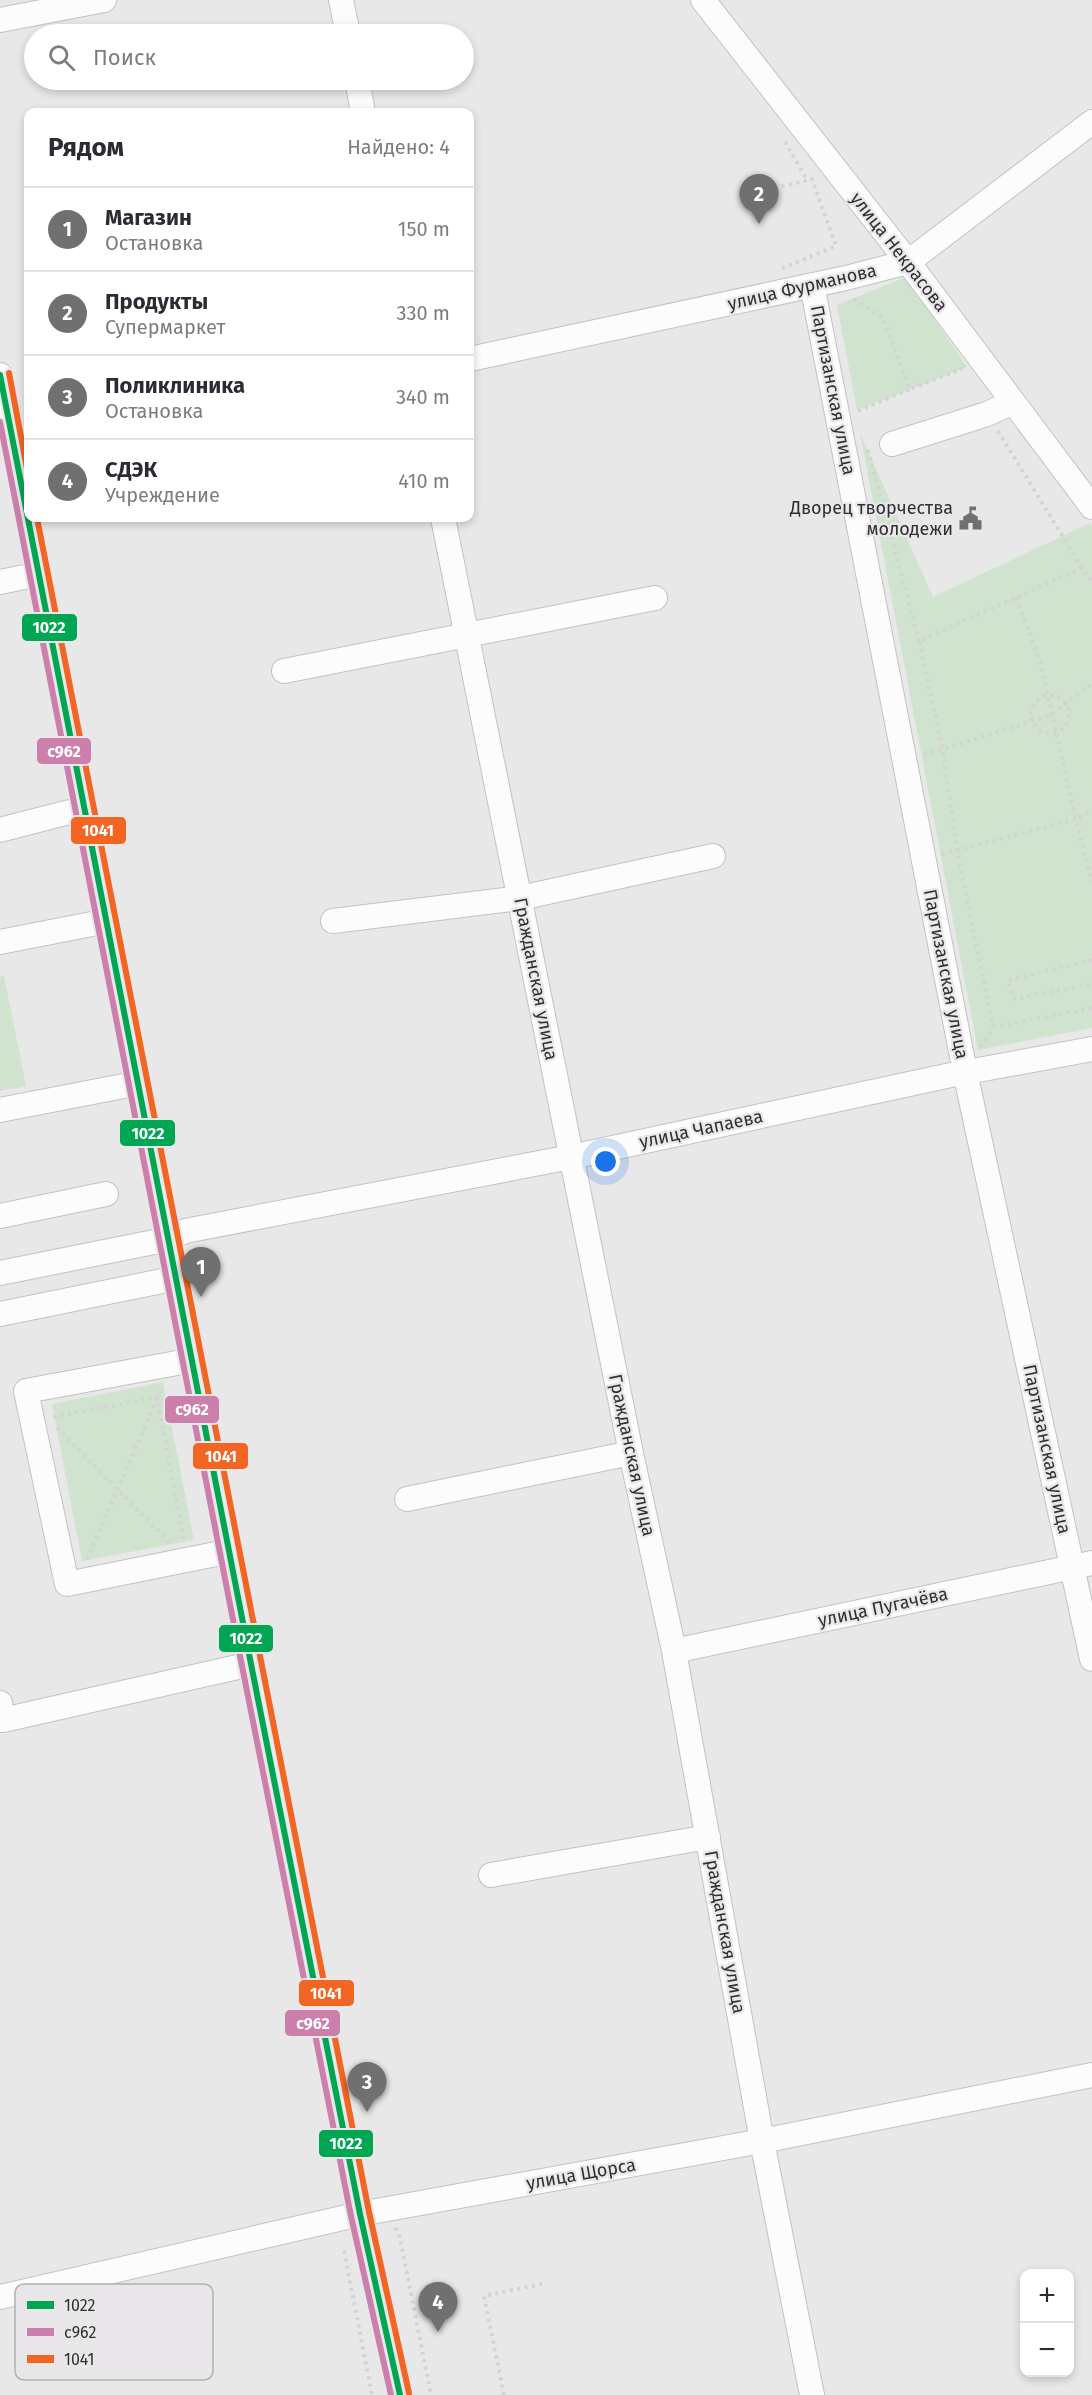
<!DOCTYPE html>
<html lang="ru">
<head>
<meta charset="utf-8">
<style>
  :root { --surface:#fff; --page:#f2f2f3; --text:#2b2b33; --muted:#7c7c81; --line:#e1e1e2; --accent:#717071 }
  body { margin:0; font-family:"Fira Sans",sans-serif; background:var(--page); color:var(--text) }
  .controls { position:absolute; right:18px; bottom:18px; display:grid; overflow:hidden; border-radius:12px; box-shadow:0 3px 9px #0003 }
  .controls button { width:54px; height:54px; display:grid; place-items:center; padding:0; border:0; border-bottom:2px solid var(--line); background:var(--surface); color:var(--text); font:30px sans-serif }
  .you { position:absolute; left:606px; top:1162px; width:21px; height:21px; margin:-15px; border:4px solid #fff; border-radius:50%; background:#1a73e8; box-shadow:0 0 0 9px #1a73e833 }
  .badge { display:grid; place-items:center; width:39px; height:39px; border-radius:50%; background:var(--accent); color:#fff; font-size:20px; font-weight:700 }
  .pin { position:absolute; translate:-50% -50px; filter:drop-shadow(0 2px 3px #0008) }
  .pin::after { content:''; position:absolute; top:32px; width:21px; height:18px; background:inherit; clip-path:polygon(0 0,100% 0,50% 100%) }
  .list { margin:0; padding:0; list-style:none }
  h2 { display:flex; justify-content:space-between; align-items:center; height:78px; margin:0; padding:0 24px; font-size:26px }
  h2 small { font-size:20px; font-weight:400; color:var(--muted) }
  .list li { display:grid; grid-template-columns:39px 1fr auto; gap:18px; align-items:center; box-sizing:border-box; height:84px; padding:0 24px; border-top:2px solid var(--line) }
  .list b { display:block; font-size:22px; white-space:nowrap }
  .list p { margin:0; font-size:20px; white-space:nowrap; color:var(--muted) }
  .list em { font-size:20px; font-style:normal; color:var(--muted) }
  .icon { flex:none; width:33px; height:33px; fill:none; stroke:currentColor; stroke-width:2; stroke-linecap:round; stroke-linejoin:round }
  .map { position:relative; flex:none; width:1092px; height:2395px; overflow:hidden }
  .search { position:absolute; background:var(--surface); box-shadow:0 3px 9px #0003; left:24px; top:24px; width:450px; height:66px; display:flex; align-items:center; gap:15px; box-sizing:border-box; padding:0 21px; border-radius:33px; color:var(--muted); font-size:22px }
  .panel { position:absolute; background:var(--surface); box-shadow:0 3px 9px #0003; left:24px; top:108px; width:450px; height:414px; border-radius:12px }
  .map>svg:first-child { display:block }
  .green { fill:#cfe3ce }
  .lines { fill:none; stroke-linecap:round; stroke-linejoin:round }
  .minor-casing { stroke:#c3c2c3; stroke-width:26 }
  .path { stroke:#d4d3d4; stroke-width:4; stroke-dasharray:3 4.5; stroke-linecap:butt }
  .minor { stroke:#fcfcfc; stroke-width:24 }
  .bus-1-casing { stroke:#eae7ea; stroke-width:10 }
  .bus-2-casing { stroke:#eae7ea; stroke-width:10 }
  .bus-3-casing { stroke:#eae7ea; stroke-width:10 }
  .bus-1 { stroke:#00a651; stroke-width:6 }
  .bus-2 { stroke:#cb7faa; stroke-width:6 }
  .bus-3 { stroke:#f26522; stroke-width:6 }
  .labels { text-anchor:middle; dominant-baseline:central; stroke-width:4.5; stroke-linejoin:round; paint-order:stroke }
  .street-label { font-size:18px; fill:#302f30; stroke:#eae7ea }
  .poi-label { font-size:18px; fill:#302f30; stroke:#eae7ea; text-anchor:end }
  .key { fill:#eae7ea; stroke:#b2b0b2; stroke-width:1.5 }
  .key-label { font-size:16px; fill:#302f30 }
  .line-badge { stroke:#eae7ea; stroke-width:2 }
  .badge-label { font-size:16px; text-anchor:middle; font-weight:bold; fill:#fff }
</style>
</head>
<body>
<div class="map">
<svg width="1092" height="2395" viewBox="0 0 1092 2395">
  <rect width="100%" height="100%" fill="#e9e8e9"/>
  <path class="green" d="M 906,277 L 967,367 L 857,410 L 837,305 Z
    M 860,433 L 933,597 L 1090,523 L 1092,526 L 1092,1028 L 978,1050 Z
    M 4,976 L 26,1086 L 0,1091 L 0,977 Z
    M 163,1382 L 194,1540 L 82,1561 L 52,1404 Z"/>
  <g class="lines">
    <defs>
      <path id="minor" d="M 341,0 L 348,34
        M 703,0 L 908,262 L 1092,507
        M 0,20 L 104,0
        M 357,80 L 363,112
        M 812,285 L 965,1072 L 1092,1659
        M 470,359 L 846,278 L 908,262 L 1092,122
        M 0,375 L 251,1664 L 360,2214 L 400,2395
        M 892,444 L 987,414 L 1013,402
        M 443,518 L 631,1453 L 674,1651 L 762,2141 L 812,2395
        M 0,582 L 39,574
        M 284,671 L 655,598
        M 0,830 L 85,808
        M 333,921 L 520,898 L 713,856
        M 0,942 L 107,921
        M 0,1110 L 139,1083
        M 0,1216 L 106,1194
        M 0,1273 L 169,1239 L 185,1231 L 571,1157 L 951,1075 L 1092,1049
        M 0,1314 L 177,1278
        M 193,1360 L 26,1391 L 67,1584 L 231,1551
        M 407,1499 L 631,1453
        M 674,1651 L 1092,1563
        M 0,1703 L 3,1720 L 251,1664
        M 491,1875 L 708,1837
        M 0,2297 L 360,2214 L 762,2141 L 1092,2075"/>
    </defs>
    <use href="#minor" class="minor-casing"/>
    <path class="path" d="M 785,142 L 807,180
      M 760,192 L 812,179 L 836,246 L 780,269
      M 854,299 L 883,318 L 910,389 L 962,369
      M 858,411 L 910,389
      M 998,431 L 1082,568
      M 868,450 L 919,641
      M 1016,598 L 1040,661 L 1076,819 L 1092,810
      M1031 714a19 19 0 1 1 38 0a19 19 0 1 1-38 0Z
      M 924,755 L 1051,715 L 1092,683
      M 942,854 L 1076,819 L 1092,882
      M 1092,960 L 1008,980 L 1014,999 L 1092,984
      M 993,1027 L 1092,1008
      M 981,1047 L 993,1027 L 957,850 L 943,750 L 919,641 L 1082,568 L 1092,582
      M 53,1417 L 157,1397 L 184,1541
      M 57,1428 L 169,1542
      M 87,1559 L 162,1387
      M 395,2228 L 399,2233 L 431,2395
      M 344,2251 L 372,2395
      M 504,2395 L 484,2296 L 542,2284"/>
    <use href="#minor" class="minor"/>
    <defs>
      <path id="bus-1" d="M 0,375 L 251,1664 L 360,2214 L 400,2395"/>
      <path id="bus-2" d="M 0,422 L 242,1666 L 351,2216 L 391,2395"/>
      <path id="bus-3" d="M 9,373 L 28,474
        M 37,518 L 369,2212 L 409,2393"/>
    </defs>
    <use href="#bus-1" class="bus-1-casing"/>
    <use href="#bus-2" class="bus-2-casing"/>
    <use href="#bus-3" class="bus-3-casing"/>
    <use href="#bus-1" class="bus-1"/>
    <use href="#bus-2" class="bus-2"/>
    <use href="#bus-3" class="bus-3"/>
  </g>
  <defs>
    <symbol id="civic-bare" viewBox="-9 -9 18 18"><path d="M-.6-6.5H3V-4.5H.6V-3L4-1V1h2V6H-6V1h2V-1L-.6-3ZM-1.2 2.5V6h2.4V2.5Z" fill="#717071" stroke="#eae7ea" stroke-width="2.5" paint-order="stroke"/></symbol>
  </defs>
  <g fill-rule="evenodd">
    <use href="#civic-bare" x="954" y="502" width="33" height="33"/>
  </g>
  <g class="labels">
    <g class="street-label">
      <text transform="translate(899 252) rotate(52)">улица Некрасова</text>
      <text transform="translate(802 287) rotate(-13)">улица Фурманова</text>
      <text transform="translate(833 390) rotate(79)">Партизанская улица</text>
      <text transform="translate(946 974) rotate(79)">Партизанская улица</text>
      <text transform="translate(536 979) rotate(79)">Гражданская улица</text>
      <text transform="translate(701 1129) rotate(-12)">улица Чапаева</text>
      <text transform="translate(1047 1449) rotate(78)">Партизанская улица</text>
      <text transform="translate(632 1455) rotate(78)">Гражданская улица</text>
      <text transform="translate(883 1607) rotate(-12)">улица Пугачёва</text>
      <text transform="translate(725 1932) rotate(80)">Гражданская улица</text>
      <text transform="translate(581 2174) rotate(-10)">улица Щорса</text>
    </g>
    <g class="poi-label">
      <text x="953" y="508">Дворец творчества<tspan x="953" dy="21">молодежи</tspan></text>
    </g>
  </g>
  <rect x="15" y="2284" width="198" height="96" rx="9" class="key"/>
  <rect x="27" y="2301" width="27" height="8" fill="#00a651"/>
  <rect x="27" y="2328" width="27" height="8" fill="#cb7faa"/>
  <rect x="27" y="2355" width="27" height="8" fill="#f26522"/>
  <g class="key-label">
    <text x="64" y="2311">1022</text>
    <text x="64" y="2338">с962</text>
    <text x="64" y="2365">1041</text>
  </g>
  <g class="line-badge">
    <rect x="21" y="613" width="57" height="29" rx="6" fill="#00a651"/>
    <rect x="36" y="737" width="56" height="28" rx="6" fill="#cb7faa"/>
    <rect x="70" y="816" width="57" height="29" rx="6" fill="#f26522"/>
    <rect x="119" y="1119" width="57" height="28" rx="6" fill="#00a651"/>
    <rect x="164" y="1395" width="56" height="29" rx="6" fill="#cb7faa"/>
    <rect x="192" y="1442" width="57" height="28" rx="6" fill="#f26522"/>
    <rect x="218" y="1624" width="56" height="29" rx="6" fill="#00a651"/>
    <rect x="298" y="1979" width="57" height="28" rx="6" fill="#f26522"/>
    <rect x="284" y="2009" width="57" height="28" rx="6" fill="#cb7faa"/>
    <rect x="318" y="2129" width="56" height="29" rx="6" fill="#00a651"/>
  </g>
  <g class="badge-label">
    <text x="49" y="633">1022</text>
    <text x="64" y="757">с962</text>
    <text x="98" y="836">1041</text>
    <text x="148" y="1139">1022</text>
    <text x="192" y="1415">с962</text>
    <text x="221" y="1462">1041</text>
    <text x="246" y="1644">1022</text>
    <text x="326" y="1999">1041</text>
    <text x="313" y="2029">с962</text>
    <text x="346" y="2149">1022</text>
  </g>
</svg>
<div class="controls">
<button>+</button>
<button>−</button>
</div>
<div class="you"></div>
<div class="pin badge" style="left:201px;top:1297px">1</div>
<div class="pin badge" style="left:759px;top:224px">2</div>
<div class="pin badge" style="left:367px;top:2112px">3</div>
<div class="pin badge" style="left:438px;top:2332px">4</div>
<div class="search"><svg class="icon" aria-label="search" viewBox="0 0 24 24"><circle cx="10" cy="10" r="6"/><path d="M15 15l6 6"/></svg>Поиск</div>
<section class="panel">
<h2>Рядом<small>Найдено: 4</small></h2>
<ul class="list">
<li><span class="badge">1</span><div><b>Магазин</b><p>Остановка</p></div><em>150 m</em></li>
<li><span class="badge">2</span><div><b>Продукты</b><p>Супермаркет</p></div><em>330 m</em></li>
<li><span class="badge">3</span><div><b>Поликлиника</b><p>Остановка</p></div><em>340 m</em></li>
<li><span class="badge">4</span><div><b>СДЭК</b><p>Учреждение</p></div><em>410 m</em></li>
</ul>
</section>
</div>
</body>
</html>
